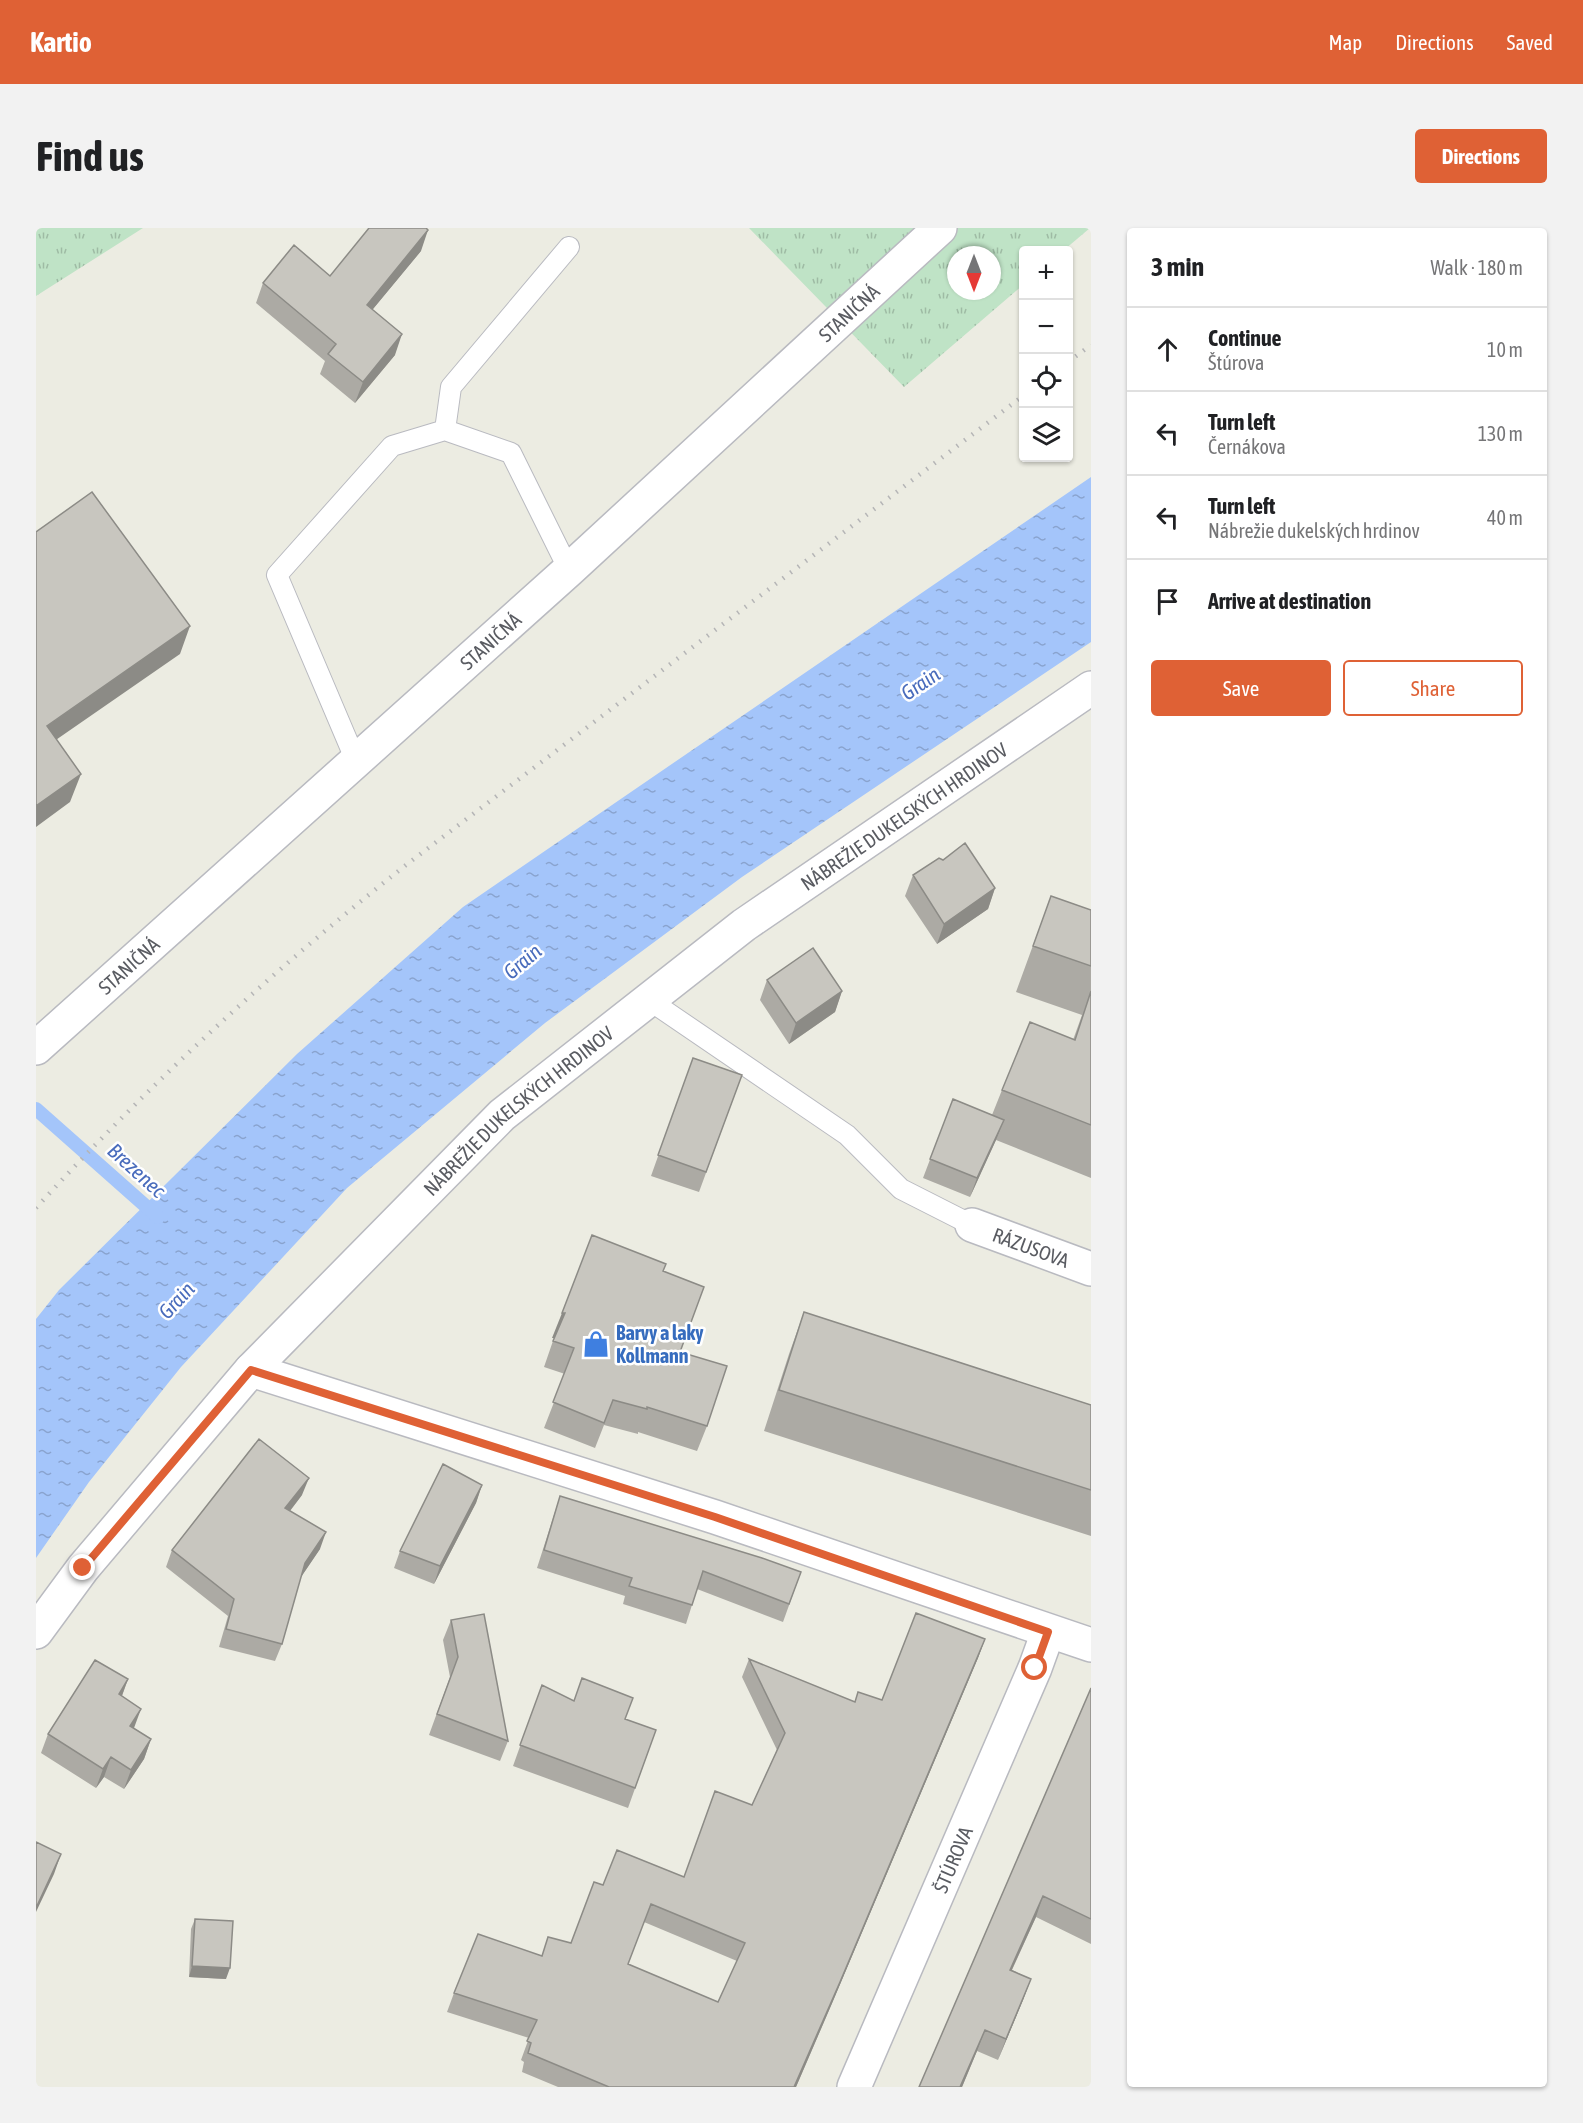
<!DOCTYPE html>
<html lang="en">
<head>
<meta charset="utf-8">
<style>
  :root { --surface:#fff; --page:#f2f2f2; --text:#202124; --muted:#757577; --line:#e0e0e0; --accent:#df6135 }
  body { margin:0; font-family:"Asap Condensed",sans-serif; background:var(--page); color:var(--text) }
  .controls { position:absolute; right:18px; top:18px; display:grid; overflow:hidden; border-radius:6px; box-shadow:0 2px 4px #0004 }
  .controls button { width:54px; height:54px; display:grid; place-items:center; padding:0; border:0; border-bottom:2px solid var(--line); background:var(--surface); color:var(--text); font:30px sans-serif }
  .compass { position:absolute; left:911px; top:18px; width:54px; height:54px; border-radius:50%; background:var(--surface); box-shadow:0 2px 4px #0004; rotate:180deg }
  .stop { position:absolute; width:18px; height:18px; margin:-14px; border:4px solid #df6135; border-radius:50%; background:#fff }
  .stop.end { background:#df6135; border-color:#fff; box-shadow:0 2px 6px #0008 }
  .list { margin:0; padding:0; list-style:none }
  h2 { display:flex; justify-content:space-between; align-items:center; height:78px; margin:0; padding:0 24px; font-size:26px }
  h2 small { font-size:20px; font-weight:400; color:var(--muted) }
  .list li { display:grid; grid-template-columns:39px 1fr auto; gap:18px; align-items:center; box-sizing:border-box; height:84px; padding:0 24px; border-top:2px solid var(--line) }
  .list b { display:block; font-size:22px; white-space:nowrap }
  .list p { margin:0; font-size:20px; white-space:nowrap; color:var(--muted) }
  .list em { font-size:20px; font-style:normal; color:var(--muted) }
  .actions { display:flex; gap:12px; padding:18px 24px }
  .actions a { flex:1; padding:14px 0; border:2px solid var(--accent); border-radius:6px; text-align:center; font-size:21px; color:var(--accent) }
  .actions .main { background:var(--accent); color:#fff }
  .icon { flex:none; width:33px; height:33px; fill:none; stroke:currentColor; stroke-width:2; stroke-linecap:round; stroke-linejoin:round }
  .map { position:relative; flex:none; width:1055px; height:1859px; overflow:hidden; border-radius:6px }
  header { display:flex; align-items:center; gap:36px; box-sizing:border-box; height:84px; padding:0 30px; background:var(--accent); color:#fff }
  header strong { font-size:28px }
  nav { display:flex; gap:33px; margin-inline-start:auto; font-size:21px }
  .intro { display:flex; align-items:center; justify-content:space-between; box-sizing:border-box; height:144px; padding:0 36px }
  h1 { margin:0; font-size:42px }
  .button { padding:15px 27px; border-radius:6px; background:var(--accent); color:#fff; font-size:21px; font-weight:700 }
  main { display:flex; gap:36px; padding:0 36px }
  aside { flex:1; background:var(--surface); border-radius:6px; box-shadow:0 2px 4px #0004 }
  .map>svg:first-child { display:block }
  .grass { fill:url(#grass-tufts); fill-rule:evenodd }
  .water { fill:url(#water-ripples) }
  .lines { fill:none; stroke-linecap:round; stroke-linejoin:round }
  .stream { stroke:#a4c5fa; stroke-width:14 }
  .service-casing { stroke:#b9bac0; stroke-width:22 }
  .minor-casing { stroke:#b9bac0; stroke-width:36 }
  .tertiary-casing { stroke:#b9bac0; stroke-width:36 }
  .service { stroke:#fff; stroke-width:20 }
  .minor { stroke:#fff; stroke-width:33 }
  .tertiary { stroke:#fff; stroke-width:33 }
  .rail { stroke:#b5b5b6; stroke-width:4.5; stroke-dasharray:1.5 8; stroke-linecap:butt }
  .wall { fill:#acaaa4; fill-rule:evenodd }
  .shaded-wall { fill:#8c8b86 }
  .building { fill:#c8c6bf; stroke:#8c8b86; stroke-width:1.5; fill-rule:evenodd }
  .route { stroke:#df6135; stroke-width:8 }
  .labels { text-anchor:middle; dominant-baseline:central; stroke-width:5; stroke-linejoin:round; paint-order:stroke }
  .street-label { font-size:20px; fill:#5a5c62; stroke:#fff }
  .shop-label { font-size:20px; font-weight:bold; fill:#366cbe; stroke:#fff; text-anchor:start }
  .water-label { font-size:21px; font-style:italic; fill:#496cbc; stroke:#fff }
</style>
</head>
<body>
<header>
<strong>Kartio</strong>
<nav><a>Map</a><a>Directions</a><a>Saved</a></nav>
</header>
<div class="intro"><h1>Find us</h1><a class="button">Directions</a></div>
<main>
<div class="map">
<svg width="1055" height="1859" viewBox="0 0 1055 1859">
  <defs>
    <pattern id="grass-tufts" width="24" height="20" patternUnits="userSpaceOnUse" patternTransform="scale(1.5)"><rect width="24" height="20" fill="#bfe3c6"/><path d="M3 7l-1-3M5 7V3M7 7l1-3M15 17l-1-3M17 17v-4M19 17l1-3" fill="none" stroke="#9ebba4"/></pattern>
    <pattern id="water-ripples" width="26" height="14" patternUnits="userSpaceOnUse" patternTransform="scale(1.5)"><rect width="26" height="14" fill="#a4c5fa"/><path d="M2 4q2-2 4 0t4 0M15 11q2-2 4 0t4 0" fill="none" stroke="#89a3ce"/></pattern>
  </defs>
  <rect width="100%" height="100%" fill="#ecece2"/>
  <path class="grass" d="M 0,0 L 107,0 L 0,68 Z
    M 713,0 L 1054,0 L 1028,22 L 987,22 L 987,57 L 868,159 ZM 920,27 L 956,27 L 956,63 L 920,63 Z"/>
  <path class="water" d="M 1055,249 L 1055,414 L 706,649 L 509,795 L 311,960 L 145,1139 L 53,1254 L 0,1330 L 0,1091 L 23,1062 L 261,826 L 427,679 Z"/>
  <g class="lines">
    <path class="stream" d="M 0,881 L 122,989"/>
    <defs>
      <path id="service" d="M 409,202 L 415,159 L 533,19
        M 320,533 L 241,347 L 356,218 L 409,202 L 475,225 L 533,342
        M 613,772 L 811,907 L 865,961 L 936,997"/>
      <g id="minor">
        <path id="s1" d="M 936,997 L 1055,1041"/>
        <path d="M 215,1142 L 679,1289 L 1055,1417"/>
        <path id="s2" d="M 0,1404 L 47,1340 L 215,1142 L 466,887 L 708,697 L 1055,460"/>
        <path id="s3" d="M 818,1859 L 999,1440 L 1012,1404"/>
      </g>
      <g id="tertiary">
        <path id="s4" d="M 0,820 L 533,342 L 904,0"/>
      </g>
    </defs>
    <use href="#service" class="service-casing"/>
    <use href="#minor" class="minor-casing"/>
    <use href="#tertiary" class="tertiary-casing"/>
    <use href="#service" class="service"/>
    <use href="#minor" class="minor"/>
    <use href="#tertiary" class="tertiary"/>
    <path class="rail" d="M 1032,134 L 1055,117
      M 0,980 C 114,855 237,742 370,637 L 987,168"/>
  </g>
  <path class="wall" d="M 385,23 L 336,82 L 359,127 L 319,175 L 284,146 L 289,133 L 220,75 L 227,55 L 294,48 Z
    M 877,647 L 959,660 L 952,681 L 901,716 L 869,668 Z
    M 1015,668 L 1055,682 L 1055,950 L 960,912 L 934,969 L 887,950 L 917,871 L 956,887 L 966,862 L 1037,812 L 1046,787 L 980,764 Z
    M 731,752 L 806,763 L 799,784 L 753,816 L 724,772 Z
    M 657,830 L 706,847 L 663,964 L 615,948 Z
    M 627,1043 L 668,1059 L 644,1124 L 671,1198 L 661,1223 L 602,1204 L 602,1206 L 568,1197 L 559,1220 L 508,1200 L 529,1146 L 508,1139 L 518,1110 L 516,1110 Z
    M 768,1084 L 1055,1177 L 1055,1308 L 728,1203 L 753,1126 Z
    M 446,1257 L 440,1275 L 398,1356 L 358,1340 L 364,1323 Z
    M 266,1267 L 254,1283 L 284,1321 L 265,1349 L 246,1416 L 239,1433 L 183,1419 L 192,1388 L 130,1339 L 136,1322 Z
    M 524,1268 L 765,1344 L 747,1394 L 661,1361 L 650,1396 L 587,1376 L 589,1368 L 501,1340 Z
    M 415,1392 L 472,1513 L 464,1533 L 393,1507 L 414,1449 L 407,1412 Z
    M 949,1411 L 942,1430 L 797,1773 L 760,1859 L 522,1859 L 486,1844 L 488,1834 L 485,1832 L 493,1810 L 411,1784 L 418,1765 L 535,1715 L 567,1657 L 648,1649 L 716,1577 L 741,1522 L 706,1449 L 713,1431 L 819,1474 L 846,1472 ZM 608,1694 L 701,1733 L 682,1774 L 592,1736 Z
    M 92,1451 L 86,1468 L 98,1500 L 115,1511 L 108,1531 L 88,1561 L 68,1549 L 60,1560 L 5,1525 L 12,1506 Z
    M 506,1457 L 538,1473 L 620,1502 L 592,1580 L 477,1538 Z
    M 1055,1460 L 1055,1716 L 1000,1689 L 976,1742 L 995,1751 L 987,1772 L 962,1832 L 941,1823 L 926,1859 L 883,1859 Z
    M 159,1691 L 190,1751 L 153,1749 L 155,1701 Z"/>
  <path class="shaded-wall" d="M 392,2 L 385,23 L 323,98 L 331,77 Z
    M 366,106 L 359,127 L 319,175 L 327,154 Z
    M 154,398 L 144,426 L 1,525 L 11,498 Z
    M 45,546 L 34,574 L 0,599 L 0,578 Z
    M 959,660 L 952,681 L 901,716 L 908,696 Z
    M 806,763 L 799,784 L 753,816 L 760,795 Z
    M 968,892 L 960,912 L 934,969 L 941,950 Z
    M 526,1085 L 529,1085 L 520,1110 L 516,1110 Z
    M 273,1250 L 266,1267 L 243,1297 L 249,1280 Z
    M 446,1257 L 440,1275 L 398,1356 L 404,1338 Z
    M 290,1304 L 284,1321 L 263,1352 L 269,1335 Z
    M 949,1411 L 942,1430 L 797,1773 L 760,1859 L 758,1859 Z
    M 92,1451 L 85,1470 L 83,1466 Z
    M 105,1481 L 98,1500 L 87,1517 L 94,1498 Z
    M 115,1511 L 108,1531 L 88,1561 L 95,1542 Z
    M 75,1529 L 68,1549 L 60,1560 L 67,1541 Z
    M 25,1626 L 18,1646 L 0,1684 L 0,1680 Z
    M 1007,1668 L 1000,1689 L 966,1763 L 974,1742 Z
    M 156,1738 L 194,1740 L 190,1751 L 153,1749 Z
    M 995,1751 L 987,1772 L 962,1832 L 970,1811 Z
    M 949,1802 L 941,1823 L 926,1859 L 924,1859 Z"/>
  <path class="building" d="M 333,0 L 390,0 L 392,2 L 331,77 L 366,106 L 327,154 L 292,126 L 300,116 L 227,55 L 258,17 L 294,48 Z
    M 56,264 L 154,398 L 11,498 L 45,546 L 0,578 L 0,304 Z
    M 929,615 L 959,660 L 908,696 L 877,647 L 903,630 L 907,632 Z
    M 1015,668 L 1055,682 L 1055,738 L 997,718 Z
    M 777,720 L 806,763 L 760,795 L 731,752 Z
    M 1055,763 L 1055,897 L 966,862 L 994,794 L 1039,812 Z
    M 657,830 L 706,847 L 670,944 L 622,927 Z
    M 917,871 L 968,892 L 941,950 L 894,931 Z
    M 556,1007 L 630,1036 L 627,1043 L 668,1059 L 644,1124 L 691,1138 L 671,1198 L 611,1179 L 611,1181 L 577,1172 L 568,1195 L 517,1174 L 538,1120 L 517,1113 L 529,1085 L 526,1085 Z
    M 768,1084 L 1055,1177 L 1055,1262 L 743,1162 Z
    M 223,1211 L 273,1250 L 249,1280 L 290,1304 L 269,1335 L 246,1416 L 190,1401 L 198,1371 L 136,1322 Z
    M 407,1236 L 446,1257 L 404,1338 L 364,1323 Z
    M 524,1268 L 726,1330 L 765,1344 L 753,1376 L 667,1343 L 656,1377 L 593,1358 L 596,1350 L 508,1322 Z
    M 880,1385 L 949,1411 L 804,1754 L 758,1859 L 573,1859 L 492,1825 L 495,1815 L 491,1813 L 501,1792 L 418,1765 L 442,1706 L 506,1728 L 512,1709 L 535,1715 L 558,1654 L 567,1657 L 581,1622 L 648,1649 L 679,1563 L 716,1577 L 749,1505 L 713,1431 L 819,1474 L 822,1464 L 846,1472 ZM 615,1676 L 709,1715 L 682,1774 L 592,1736 Z
    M 448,1386 L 472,1513 L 401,1486 L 422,1429 L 415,1392 Z
    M 59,1432 L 92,1451 L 83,1466 L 105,1481 L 94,1498 L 115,1511 L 95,1542 L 75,1529 L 67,1541 L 12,1506 Z
    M 546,1450 L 597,1470 L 589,1491 L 620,1502 L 599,1560 L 484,1517 L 506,1457 L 538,1473 Z
    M 1055,1460 L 1055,1691 L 1007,1668 L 974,1742 L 995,1751 L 970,1811 L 949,1802 L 924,1859 L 883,1859 Z
    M 0,1614 L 25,1626 L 0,1680 Z
    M 159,1691 L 197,1693 L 194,1740 L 156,1738 Z"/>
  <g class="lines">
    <path class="route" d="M 47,1340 L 215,1142 L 679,1289 L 1012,1404 L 999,1440"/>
  </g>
  <defs>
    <symbol id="shop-bare" viewBox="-9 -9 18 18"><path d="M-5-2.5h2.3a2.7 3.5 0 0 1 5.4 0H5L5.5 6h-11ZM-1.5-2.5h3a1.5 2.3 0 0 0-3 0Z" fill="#3f7fe0" stroke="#fff" stroke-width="2.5" paint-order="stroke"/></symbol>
  </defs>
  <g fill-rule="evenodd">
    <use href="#shop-bare" x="541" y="1097" width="38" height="38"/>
  </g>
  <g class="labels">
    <g class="street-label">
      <text stroke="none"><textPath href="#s4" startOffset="1096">STANIČNÁ</textPath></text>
      <text stroke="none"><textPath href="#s4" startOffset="610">STANIČNÁ</textPath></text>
      <text stroke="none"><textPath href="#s2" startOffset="1198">NÁBREŽIE DUKELSKÝCH HRDINOV</textPath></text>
      <text stroke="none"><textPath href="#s4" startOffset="124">STANIČNÁ</textPath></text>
      <text stroke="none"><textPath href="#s2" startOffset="712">NÁBREŽIE DUKELSKÝCH HRDINOV</textPath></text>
      <text stroke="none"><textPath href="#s1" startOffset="63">RÁZUSOVA</textPath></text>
      <text stroke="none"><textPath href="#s3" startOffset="248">ŠTÚROVA</textPath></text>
    </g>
    <g class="shop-label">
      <text x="580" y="1104">Barvy a laky<tspan x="580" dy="23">Kollmann</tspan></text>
    </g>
    <g class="water-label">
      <text transform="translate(884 455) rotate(-34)">Grain</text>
      <text transform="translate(486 733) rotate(-40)">Grain</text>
      <text transform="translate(101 942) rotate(42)">Brezenec</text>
      <text transform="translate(140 1072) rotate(-47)">Grain</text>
    </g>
  </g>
</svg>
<div class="controls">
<button>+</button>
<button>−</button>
<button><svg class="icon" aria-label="locate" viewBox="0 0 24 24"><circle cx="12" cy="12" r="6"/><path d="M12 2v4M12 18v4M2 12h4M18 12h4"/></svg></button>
<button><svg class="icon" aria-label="layers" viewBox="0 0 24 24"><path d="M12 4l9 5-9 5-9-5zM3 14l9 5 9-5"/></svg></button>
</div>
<svg class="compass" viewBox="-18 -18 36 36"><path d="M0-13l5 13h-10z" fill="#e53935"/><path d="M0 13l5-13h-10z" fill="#757577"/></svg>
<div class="stop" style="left:999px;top:1440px"></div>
<div class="stop end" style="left:47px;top:1340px"></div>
</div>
<aside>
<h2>3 min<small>Walk · 180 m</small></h2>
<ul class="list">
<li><svg class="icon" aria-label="ahead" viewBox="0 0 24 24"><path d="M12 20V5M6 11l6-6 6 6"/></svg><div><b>Continue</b><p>Štúrova</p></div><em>10 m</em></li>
<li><svg class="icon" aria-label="left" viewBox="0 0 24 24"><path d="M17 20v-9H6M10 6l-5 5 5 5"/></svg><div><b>Turn left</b><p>Černákova</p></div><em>130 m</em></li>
<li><svg class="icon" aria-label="left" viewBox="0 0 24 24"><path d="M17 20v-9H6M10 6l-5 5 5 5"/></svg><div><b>Turn left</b><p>Nábrežie dukelských hrdinov</p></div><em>40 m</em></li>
<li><svg class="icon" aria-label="arrive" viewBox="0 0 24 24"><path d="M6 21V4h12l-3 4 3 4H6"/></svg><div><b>Arrive at destination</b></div></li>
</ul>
<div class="actions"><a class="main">Save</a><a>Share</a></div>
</aside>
</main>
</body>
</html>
